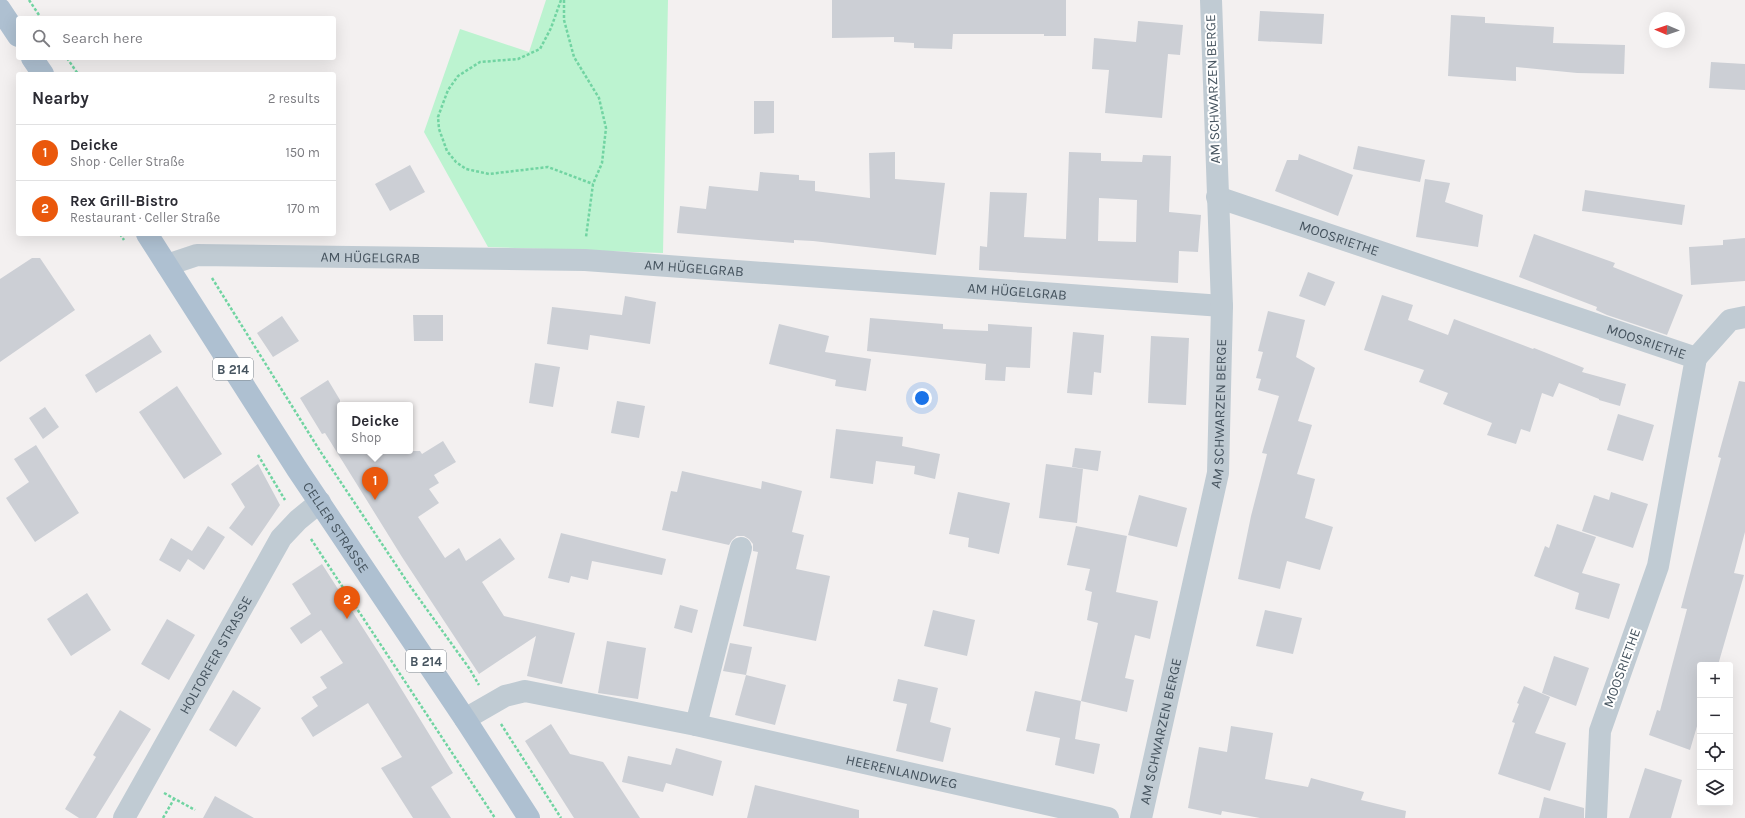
<!DOCTYPE html>
<html lang="en">
<head>
<meta charset="utf-8">
<style>
  :root { --surface:#fff; --page:#f7f7f7; --text:#2b2b33; --muted:#7c7c81; --line:#e1e1e2; --accent:#ea580c }
  body { margin:0; font-family:Karla,sans-serif; background:var(--page); color:var(--text) }
  .controls { position:absolute; right:12px; bottom:12px; display:grid; overflow:hidden; border-radius:4px; box-shadow:0 4px 16px #0002 }
  .controls button { width:36px; height:36px; display:grid; place-items:center; padding:0; border:0; border-bottom:1px solid var(--line); background:var(--surface); color:var(--text); font:20px sans-serif }
  .compass { position:absolute; left:1649px; top:12px; width:36px; height:36px; border-radius:50%; background:var(--surface); box-shadow:0 4px 16px #0002; rotate:272deg }
  .you { position:absolute; left:922px; top:398px; width:14px; height:14px; margin:-10px; border:3px solid #fff; border-radius:50%; background:#1a73e8; box-shadow:0 0 0 6px #1a73e833 }
  .badge { display:grid; place-items:center; width:26px; height:26px; border-radius:50%; background:var(--accent); color:#fff; font-size:13px; font-weight:700 }
  .pin { position:absolute; translate:-50% -33px; filter:drop-shadow(0 1px 2px #0008) }
  .pin::after { content:''; position:absolute; top:21px; width:14px; height:12px; background:inherit; clip-path:polygon(0 0,100% 0,50% 100%) }
  .popup { position:absolute; left:337px; top:402px; width:76px; height:52px; box-sizing:border-box; display:grid; place-content:center; border-radius:4px; background:var(--surface); filter:drop-shadow(0 1px 3px #0005); font-size:13px; white-space:nowrap; color:var(--muted) }
  .popup b { font-size:15px; color:var(--text) }
  .popup::after { content:''; position:absolute; left:50%; top:100%; margin-left:-8px; border:8px solid transparent; border-top-color:var(--surface) }
  .list { margin:0; padding:0; list-style:none }
  h2 { display:flex; justify-content:space-between; align-items:center; height:52px; margin:0; padding:0 16px; font-size:17px }
  h2 small { font-size:13px; font-weight:400; color:var(--muted) }
  .list li { display:grid; grid-template-columns:26px 1fr auto; gap:12px; align-items:center; box-sizing:border-box; height:56px; padding:0 16px; border-top:1px solid var(--line) }
  .list b { display:block; font-size:15px; white-space:nowrap }
  .list p { margin:0; font-size:13px; white-space:nowrap; color:var(--muted) }
  .list em { font-size:13px; font-style:normal; color:var(--muted) }
  .icon { flex:none; width:22px; height:22px; fill:none; stroke:currentColor; stroke-width:2; stroke-linecap:round; stroke-linejoin:round }
  .map { position:relative; flex:none; width:1745px; height:818px; overflow:hidden }
  .search { position:absolute; background:var(--surface); box-shadow:0 4px 16px #0002; left:16px; top:16px; width:320px; height:44px; display:flex; align-items:center; gap:10px; box-sizing:border-box; padding:0 14px; border-radius:4px; color:var(--muted); font-size:15px }
  .panel { position:absolute; background:var(--surface); box-shadow:0 4px 16px #0002; left:16px; top:72px; width:320px; height:164px; border-radius:4px }
  .map>svg:first-child { display:block }
  .green { fill:#bcf3d0 }
  .building { fill:#cccfd5; fill-rule:evenodd }
  .lines { fill:none; stroke-linecap:round; stroke-linejoin:round }
  .path { stroke:#71d4a2; stroke-width:2.5; stroke-dasharray:3 2; stroke-linecap:butt }
  .minor { stroke:#c0cbd3; stroke-width:22 }
  .major { stroke:#aec0d1; stroke-width:22 }
  .labels { text-anchor:middle; dominant-baseline:central; stroke-width:4; stroke-linejoin:round; paint-order:stroke }
  .shield { fill:#fff; stroke:#7e878f; stroke-width:1 }
  .shield-label { font-size:13px; font-weight:bold; fill:#46545f }
  .street-label { font-size:14px; fill:#46545f; stroke:#fff }
</style>
</head>
<body>
<div class="map">
<svg width="1745" height="818" viewBox="0 0 1745 818">
  <rect width="100%" height="100%" fill="#f3f0f0"/>
  <path class="green" d="M 546,0 L 668,0 L 663,253 L 488,247 L 424,132 L 460,29 L 529,52 Z"/>
  <path class="building" d="M 832,0 L 1066,0 L 1066,36 L 1044,36 L 1044,34 L 953,34 L 952,49 L 914,48 L 914,43 L 894,42 L 894,37 L 832,38 Z
    M 1260,11 L 1324,14 L 1322,44 L 1258,41 Z
    M 1451,15 L 1485,17 L 1485,23 L 1554,27 L 1553,43 L 1625,45 L 1624,74 L 1577,73 L 1516,67 L 1516,81 L 1448,76 Z
    M 1138,21 L 1183,25 L 1180,55 L 1168,54 L 1162,118 L 1105,113 L 1109,70 L 1092,69 L 1094,38 L 1136,42 Z
    M 1711,62 L 1745,64 L 1745,90 L 1709,88 Z
    M 754,101 L 774,101 L 774,133 L 754,134 Z
    M 1358,146 L 1425,160 L 1420,182 L 1353,169 Z
    M 895,152 L 895,179 L 945,183 L 936,255 L 813,241 L 794,240 L 794,243 L 677,233 L 680,206 L 706,209 L 709,186 L 758,191 L 760,172 L 799,175 L 799,180 L 815,181 L 815,191 L 870,198 L 869,153 Z
    M 1069,152 L 1101,153 L 1101,161 L 1142,162 L 1143,155 L 1171,156 L 1169,212 L 1201,215 L 1198,252 L 1179,251 L 1178,283 L 979,270 L 980,246 L 987,247 L 990,192 L 1027,193 L 1024,237 L 1066,239 ZM 1099,198 L 1137,200 L 1136,242 L 1098,241 Z
    M 1299,154 L 1353,175 L 1338,216 L 1275,191 L 1287,160 L 1298,160 Z
    M 410,165 L 425,192 L 390,211 L 375,184 Z
    M 1425,179 L 1450,183 L 1445,202 L 1483,215 L 1478,247 L 1416,237 Z
    M 1585,190 L 1685,205 L 1682,225 L 1582,211 Z
    M 1534,234 L 1615,263 L 1613,267 L 1683,295 L 1667,335 L 1607,315 L 1596,310 L 1597,307 L 1519,277 Z
    M 1745,238 L 1745,281 L 1691,285 L 1689,247 L 1723,245 L 1723,240 Z
    M 32,258 L 40,258 L 75,310 L 0,362 L 0,279 Z
    M 1308,272 L 1335,282 L 1325,306 L 1299,296 Z
    M 1382,295 L 1413,305 L 1408,320 L 1448,335 L 1454,319 L 1533,349 L 1534,348 L 1584,368 L 1582,372 L 1626,384 L 1620,406 L 1599,400 L 1599,399 L 1559,383 L 1553,397 L 1542,393 L 1530,432 L 1521,429 L 1516,444 L 1487,435 L 1492,423 L 1443,404 L 1448,393 L 1419,382 L 1424,370 L 1364,350 Z
    M 625,296 L 656,302 L 650,344 L 590,335 L 588,350 L 547,344 L 552,307 L 622,315 Z
    M 1268,311 L 1305,320 L 1296,357 L 1315,368 L 1298,421 L 1312,425 L 1297,474 L 1315,479 L 1305,518 L 1333,527 L 1320,570 L 1287,561 L 1280,589 L 1238,579 L 1251,516 L 1267,454 L 1262,453 L 1279,396 L 1258,390 L 1261,379 L 1256,378 L 1263,352 L 1258,351 Z
    M 413,315 L 443,315 L 443,341 L 414,341 Z
    M 282,316 L 299,341 L 273,357 L 257,333 Z
    M 870,318 L 943,324 L 943,329 L 988,331 L 988,324 L 1032,327 L 1030,368 L 1006,367 L 1005,381 L 985,380 L 986,364 L 867,351 Z
    M 779,324 L 829,336 L 825,352 L 871,359 L 866,391 L 835,386 L 836,380 L 769,364 Z
    M 1073,332 L 1104,335 L 1101,373 L 1094,372 L 1092,395 L 1067,393 Z
    M 150,334 L 162,352 L 96,393 L 85,375 Z
    M 1151,336 L 1189,338 L 1186,405 L 1148,403 Z
    M 535,363 L 560,367 L 553,407 L 529,403 Z
    M 328,380 L 340,400 L 340,451 L 420,451 L 422,454 L 443,441 L 456,462 L 434,475 L 439,483 L 429,489 L 439,503 L 418,517 L 445,558 L 459,548 L 466,561 L 500,538 L 515,559 L 482,582 L 504,616 L 575,633 L 562,684 L 527,676 L 536,636 L 479,674 L 402,557 L 325,433 L 322,434 L 300,398 Z
    M 1739,381 L 1745,382 L 1745,532 L 1734,573 L 1744,575 L 1718,665 L 1700,665 L 1700,716 L 1690,750 L 1649,735 L 1657,710 L 1660,711 L 1687,609 L 1681,608 L 1721,458 L 1718,457 Z
    M 177,386 L 222,454 L 184,479 L 139,412 Z
    M 617,401 L 645,406 L 639,438 L 611,433 Z
    M 45,407 L 59,427 L 43,439 L 29,418 Z
    M 1618,414 L 1654,425 L 1643,461 L 1607,450 Z
    M 836,429 L 903,437 L 902,446 L 940,454 L 935,479 L 914,474 L 915,466 L 876,461 L 873,484 L 830,478 Z
    M 36,445 L 79,513 L 35,542 L 6,498 L 29,482 L 14,459 Z
    M 1075,448 L 1101,451 L 1098,471 L 1072,467 Z
    M 258,464 L 280,505 L 252,546 L 229,528 L 245,507 L 231,484 Z
    M 1046,464 L 1083,469 L 1077,523 L 1039,518 Z
    M 682,471 L 761,489 L 762,481 L 802,491 L 792,532 L 804,535 L 796,569 L 830,576 L 816,641 L 743,626 L 758,552 L 753,551 L 753,544 L 749,539 L 744,536 L 737,536 L 732,540 L 729,545 L 662,530 L 671,491 L 677,492 Z
    M 958,492 L 1010,503 L 999,554 L 968,547 L 969,538 L 949,534 Z
    M 1611,492 L 1648,504 L 1633,548 L 1582,531 L 1594,495 L 1609,500 Z
    M 1139,495 L 1187,508 L 1177,547 L 1128,535 Z
    M 1557,524 L 1596,537 L 1582,573 L 1620,584 L 1609,619 L 1575,609 L 1579,593 L 1534,576 L 1545,546 L 1549,548 Z
    M 208,526 L 225,537 L 204,570 L 188,559 L 180,572 L 159,560 L 171,538 L 192,551 Z
    M 1076,526 L 1127,536 L 1116,592 L 1158,601 L 1150,639 L 1135,635 L 1125,678 L 1134,680 L 1127,712 L 1081,701 L 1098,623 L 1087,620 L 1092,592 L 1085,590 L 1090,569 L 1067,565 Z
    M 561,533 L 666,559 L 662,575 L 592,561 L 588,580 L 571,576 L 569,583 L 548,578 Z
    M 322,564 L 386,664 L 453,773 L 431,787 L 451,818 L 413,818 L 381,768 L 402,757 L 368,703 L 313,737 L 301,718 L 318,706 L 312,697 L 327,688 L 320,677 L 343,663 L 321,630 L 301,644 L 290,628 L 311,614 L 292,584 Z
    M 87,593 L 111,630 L 71,656 L 47,619 Z
    M 680,605 L 698,610 L 692,633 L 674,628 Z
    M 933,610 L 975,620 L 967,656 L 924,646 Z
    M 1265,610 L 1302,618 L 1293,654 L 1256,646 Z
    M 167,619 L 195,635 L 169,680 L 141,664 Z
    M 607,641 L 646,648 L 638,699 L 598,693 Z
    M 730,643 L 752,647 L 746,675 L 723,671 Z
    M 1554,656 L 1589,668 L 1576,706 L 1542,693 Z
    M 746,675 L 786,685 L 775,725 L 735,715 Z
    M 898,679 L 938,688 L 930,722 L 951,728 L 943,762 L 896,751 L 907,704 L 893,701 Z
    M 1524,686 L 1550,697 L 1535,733 L 1566,743 L 1550,791 L 1498,774 L 1515,723 L 1512,722 L 1519,704 L 1517,703 Z
    M 233,690 L 261,708 L 236,747 L 209,730 Z
    M 1035,691 L 1081,701 L 1075,739 L 1100,744 L 1094,774 L 1055,765 L 1060,738 L 1026,731 Z
    M 120,710 L 151,729 L 96,818 L 79,818 L 65,809 L 96,757 L 93,755 Z
    M 551,724 L 570,754 L 603,762 L 640,818 L 574,818 L 525,741 Z
    M 1231,726 L 1273,733 L 1265,779 L 1308,787 L 1311,778 L 1364,792 L 1361,800 L 1406,811 L 1405,818 L 1260,818 L 1222,811 L 1221,815 L 1188,808 L 1199,747 L 1227,752 Z
    M 676,748 L 722,761 L 713,796 L 666,783 L 663,792 L 622,782 L 628,756 L 671,765 Z
    M 1645,768 L 1682,780 L 1671,818 L 1629,818 Z
    M 755,785 L 859,810 L 859,818 L 747,818 Z
    M 215,796 L 254,818 L 203,818 Z
    M 1544,797 L 1584,808 L 1584,818 L 1539,818 Z"/>
  <g class="lines">
    <path class="path" d="M 29,0 L 41,18
      M 561,0 L 551,28 L 540,49 L 518,59 L 480,62 L 458,76 L 448,90 L 442,106 L 438,117 L 439,129 L 447,151 L 456,162 L 466,169 L 489,174 L 548,167 L 593,184
      M 564,0 L 564,20 L 574,57 L 599,98 L 606,128 L 602,163 L 593,184 L 586,237
      M 67,58 L 78,74
      M 120,234 L 124,240
      M 212,278 L 320,451 L 410,586 L 469,668 L 479,685
      M 258,455 L 285,500
      M 311,539 L 495,818
      M 501,724 L 561,818
      M 164,793 L 195,810
      M 163,818 L 174,799"/>
    <g class="minor">
      <path id="s1" d="M 1217,197 L 1696,358 L 1658,566 L 1600,731 L 1596,818"/>
      <path id="s2" d="M 167,265 L 197,255 L 585,260 L 1222,306"/>
      <path d="M 1696,358 L 1730,320 L 1745,317"/>
      <path id="s3" d="M 465,719 L 505,696 L 525,691 L 696,725 L 1108,818"/>
      <path d="M 696,725 L 741,548"/>
      <path id="s4" d="M 124,818 L 281,538 L 298,520 L 320,502"/>
      <path id="s5" d="M 1141,818 L 1218,473 L 1222,306 L 1211,0"/>
    </g>
    <g class="major">
      <path d="M 0,9 L 18,36"/>
      <path d="M 32,58 L 43,74"/>
      <path id="s6" d="M 147,234 L 297,469 L 465,719 L 529,818"/>
    </g>
  </g>
  <g class="labels">
    <g class="shield">
      <rect x="213" y="358" width="40" height="22" rx="3"/>
      <rect x="406" y="650" width="40" height="22" rx="3"/>
    </g>
    <g class="shield-label">
      <text x="233" y="369">B 214</text>
      <text x="426" y="661">B 214</text>
    </g>
    <g class="street-label">
      <text transform="translate(1213 89) rotate(-92)">AM SCHWARZEN BERGE</text>
      <text stroke="none"><textPath href="#s1" startOffset="129">MOOSRIETHE</textPath></text>
      <text stroke="none"><textPath href="#s2" startOffset="205">AM HÜGELGRAB</textPath></text>
      <text stroke="none"><textPath href="#s2" startOffset="529">AM HÜGELGRAB</textPath></text>
      <text stroke="none"><textPath href="#s2" startOffset="853">AM HÜGELGRAB</textPath></text>
      <text stroke="none"><textPath href="#s1" startOffset="453">MOOSRIETHE</textPath></text>
      <text stroke="none"><textPath href="#s5" startOffset="413">AM SCHWARZEN BERGE</textPath></text>
      <text stroke="none"><textPath href="#s6" startOffset="349">CELLER STRASSE</textPath></text>
      <text stroke="none"><textPath href="#s4" startOffset="187">HOLTORFER STRASSE</textPath></text>
      <text transform="translate(1622 668) rotate(-70)">MOOSRIETHE</text>
      <text stroke="none"><textPath href="#s5" startOffset="89">AM SCHWARZEN BERGE</textPath></text>
      <text stroke="none"><textPath href="#s3" startOffset="452">HEERENLANDWEG</textPath></text>
    </g>
  </g>
</svg>
<div class="controls">
<button>+</button>
<button>−</button>
<button><svg class="icon" aria-label="locate" viewBox="0 0 24 24"><circle cx="12" cy="12" r="6"/><path d="M12 2v4M12 18v4M2 12h4M18 12h4"/></svg></button>
<button><svg class="icon" aria-label="layers" viewBox="0 0 24 24"><path d="M12 4l9 5-9 5-9-5zM3 14l9 5 9-5"/></svg></button>
</div>
<svg class="compass" viewBox="-18 -18 36 36"><path d="M0-13l5 13h-10z" fill="#e53935"/><path d="M0 13l5-13h-10z" fill="#7c7c81"/></svg>
<div class="you"></div>
<div class="pin badge" style="left:375px;top:500px">1</div>
<div class="popup"><b>Deicke</b>Shop</div>
<div class="pin badge" style="left:347px;top:619px">2</div>
<div class="search"><svg class="icon" aria-label="search" viewBox="0 0 24 24"><circle cx="10" cy="10" r="6"/><path d="M15 15l6 6"/></svg>Search here</div>
<section class="panel">
<h2>Nearby<small>2 results</small></h2>
<ul class="list">
<li><span class="badge">1</span><div><b>Deicke</b><p>Shop · Celler Straße</p></div><em>150 m</em></li>
<li><span class="badge">2</span><div><b>Rex Grill-Bistro</b><p>Restaurant · Celler Straße</p></div><em>170 m</em></li>
</ul>
</section>
</div>
</body>
</html>
